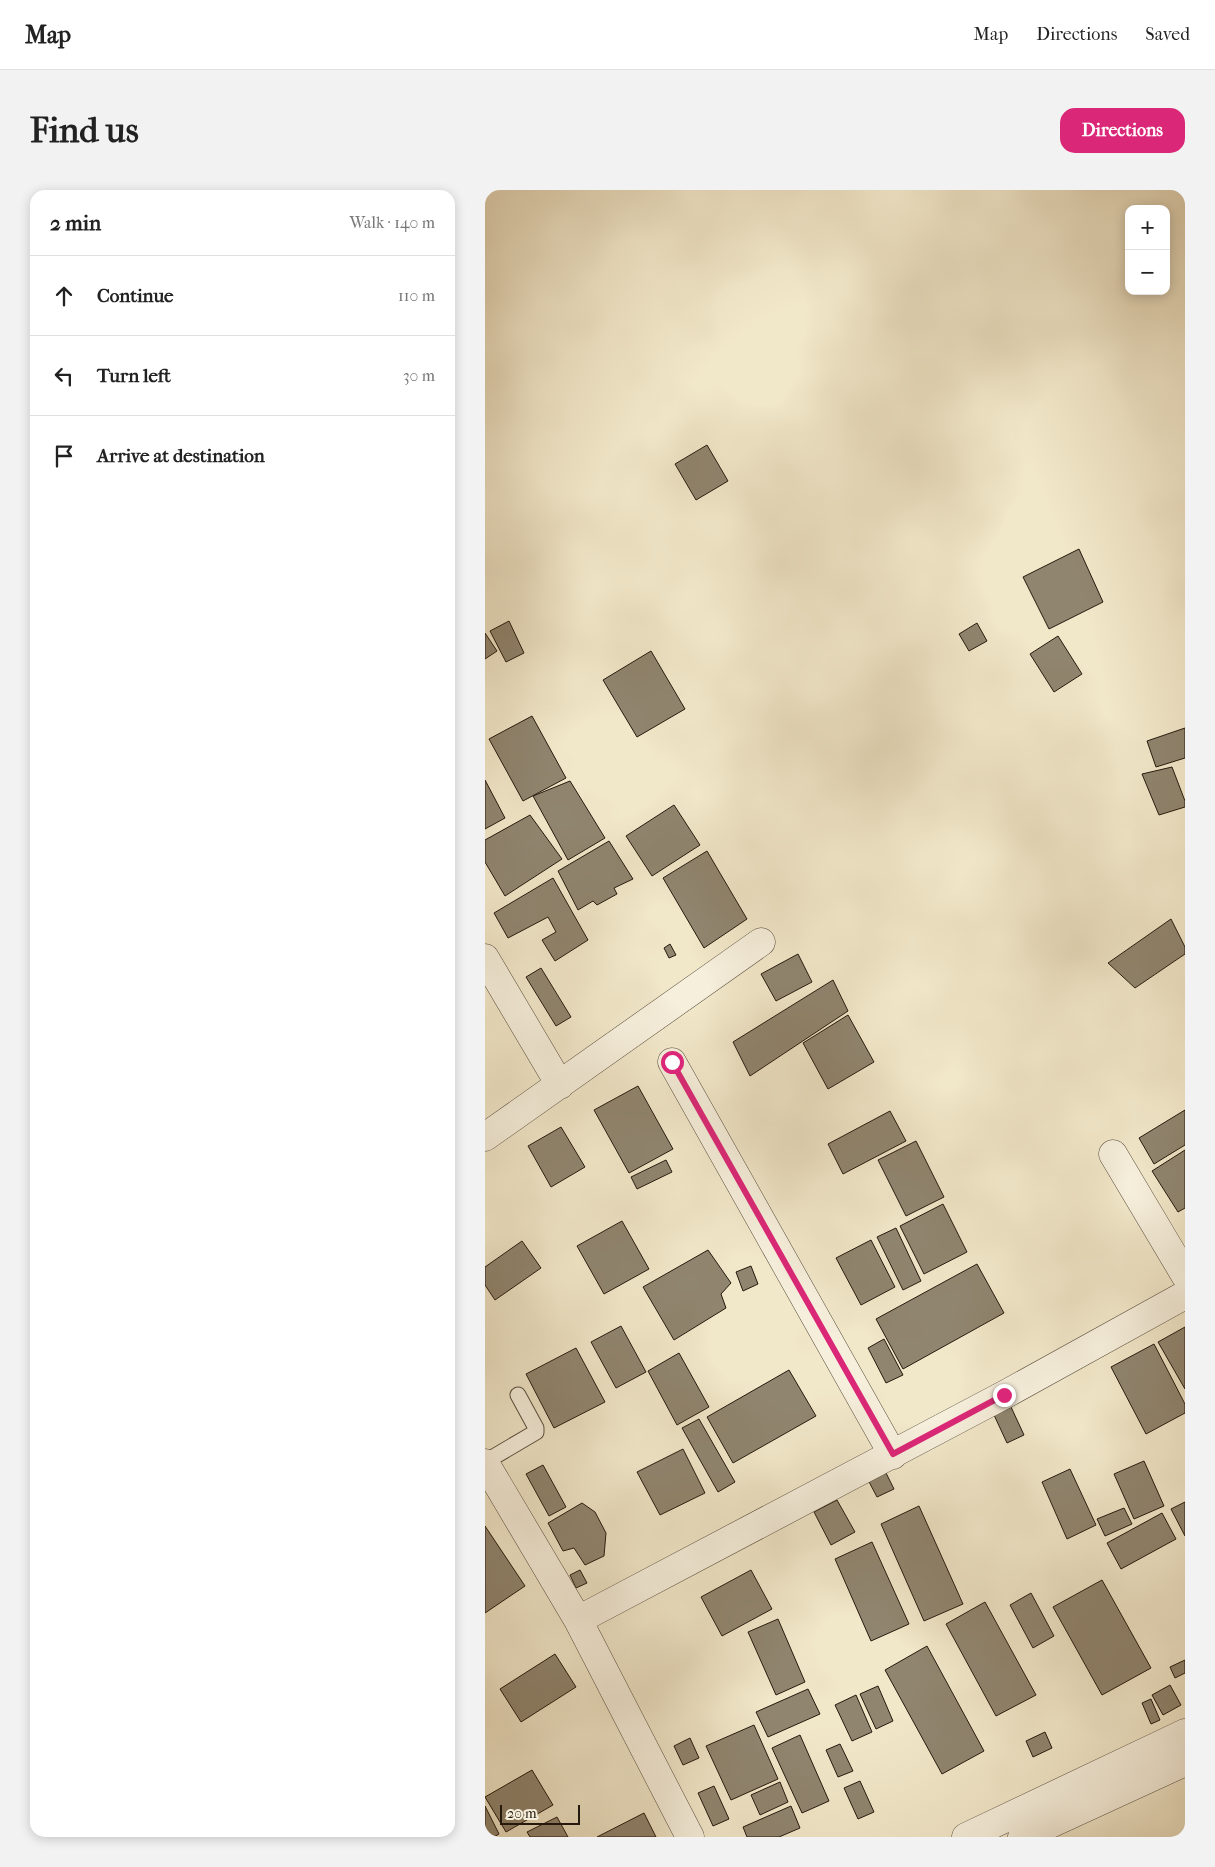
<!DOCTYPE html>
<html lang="en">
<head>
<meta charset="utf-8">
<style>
  :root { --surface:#fff; --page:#f2f2f2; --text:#222; --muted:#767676; --line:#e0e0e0; --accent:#db2777 }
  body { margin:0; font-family:"IM FELL French Canon",serif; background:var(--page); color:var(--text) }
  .controls { position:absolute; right:15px; top:15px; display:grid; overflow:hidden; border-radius:10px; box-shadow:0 2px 12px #0003 }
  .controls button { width:45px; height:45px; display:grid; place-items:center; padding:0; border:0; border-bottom:1px solid var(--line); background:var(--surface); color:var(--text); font:25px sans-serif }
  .scale { position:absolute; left:15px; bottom:12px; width:80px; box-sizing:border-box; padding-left:5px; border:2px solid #261a0e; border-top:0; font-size:14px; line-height:18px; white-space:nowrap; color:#261a0e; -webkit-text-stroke:4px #f6efdc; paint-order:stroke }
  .stop { position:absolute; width:15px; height:15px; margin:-11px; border:4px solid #db2777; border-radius:50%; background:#fff }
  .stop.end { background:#db2777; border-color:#fff; box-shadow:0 1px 5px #0008 }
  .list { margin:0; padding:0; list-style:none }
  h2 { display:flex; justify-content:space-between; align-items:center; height:65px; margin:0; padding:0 20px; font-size:21px }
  h2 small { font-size:16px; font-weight:400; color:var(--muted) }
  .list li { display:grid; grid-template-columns:32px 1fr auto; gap:15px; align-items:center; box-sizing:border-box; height:80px; padding:0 20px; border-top:1px solid var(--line) }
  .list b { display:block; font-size:19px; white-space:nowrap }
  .list em { font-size:16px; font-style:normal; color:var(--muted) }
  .icon { flex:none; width:28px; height:28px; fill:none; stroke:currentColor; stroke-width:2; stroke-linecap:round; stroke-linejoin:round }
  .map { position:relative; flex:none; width:700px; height:1647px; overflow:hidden; border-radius:15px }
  header { display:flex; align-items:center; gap:30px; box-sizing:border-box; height:70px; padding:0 25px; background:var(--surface); border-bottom:1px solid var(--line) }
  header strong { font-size:24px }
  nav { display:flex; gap:28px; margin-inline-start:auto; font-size:18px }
  .intro { display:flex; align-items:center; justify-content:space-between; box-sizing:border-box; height:120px; padding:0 30px }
  h1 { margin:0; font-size:35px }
  .button { padding:12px 22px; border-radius:15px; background:var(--accent); color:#fff; font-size:18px; font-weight:700 }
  main { display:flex; gap:30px; padding:0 30px }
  aside { flex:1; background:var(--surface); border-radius:15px; box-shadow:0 2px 12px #0003 }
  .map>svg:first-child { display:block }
  .building { fill:#90856f; stroke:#261a0e }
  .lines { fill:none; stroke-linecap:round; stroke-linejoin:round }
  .service-casing { stroke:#594d3d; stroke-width:17 }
  .minor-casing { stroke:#594d3d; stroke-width:29 }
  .service { stroke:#f6efdc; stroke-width:15 }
  .minor { stroke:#f6efdc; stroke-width:28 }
  .route { stroke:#db2777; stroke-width:6 }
</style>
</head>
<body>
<header>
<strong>Map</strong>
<nav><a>Map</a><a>Directions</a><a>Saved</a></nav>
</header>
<div class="intro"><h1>Find us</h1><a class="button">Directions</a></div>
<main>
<aside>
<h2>2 min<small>Walk · 140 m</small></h2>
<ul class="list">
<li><svg class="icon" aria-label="ahead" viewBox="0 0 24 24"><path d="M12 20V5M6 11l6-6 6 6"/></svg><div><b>Continue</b></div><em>110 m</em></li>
<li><svg class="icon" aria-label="left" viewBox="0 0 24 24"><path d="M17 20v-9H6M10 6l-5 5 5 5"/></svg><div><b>Turn left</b></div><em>30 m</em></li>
<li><svg class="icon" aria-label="arrive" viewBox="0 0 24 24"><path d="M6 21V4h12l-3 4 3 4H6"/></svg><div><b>Arrive at destination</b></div></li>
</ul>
</aside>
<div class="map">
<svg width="700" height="1647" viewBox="0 0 700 1647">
  <rect width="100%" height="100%" fill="#f1e7c9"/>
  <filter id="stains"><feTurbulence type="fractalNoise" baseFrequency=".004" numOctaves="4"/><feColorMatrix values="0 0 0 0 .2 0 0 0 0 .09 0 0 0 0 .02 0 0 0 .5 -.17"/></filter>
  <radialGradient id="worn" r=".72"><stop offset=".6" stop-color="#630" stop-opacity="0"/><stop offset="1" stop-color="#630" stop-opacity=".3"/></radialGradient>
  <path class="building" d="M 222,255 L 243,291 L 211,310 L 190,274 Z
    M 594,359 L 618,412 L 564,439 L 538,387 Z
    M 24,431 L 39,463 L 21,472 L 5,441 Z
    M 492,433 L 502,451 L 484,461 L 474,444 Z
    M 0,443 L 12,461 L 0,469 Z
    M 573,446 L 597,484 L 569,502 L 545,464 Z
    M 166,461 L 200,519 L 152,547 L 118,490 Z
    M 47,526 L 81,588 L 38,611 L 4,549 Z
    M 700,538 L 700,568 L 671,577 L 662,551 Z
    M 687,577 L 700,611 L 700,617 L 674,625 L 657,584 Z
    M 0,590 L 20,628 L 0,639 Z
    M 85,591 L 120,648 L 83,670 L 48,606 Z
    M 189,615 L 215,655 L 167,686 L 141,646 Z
    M 45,625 L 77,669 L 20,706 L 0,672 L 0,650 Z
    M 124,651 L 148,689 L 129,698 L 132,704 L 112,715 L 108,711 L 93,720 L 73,681 Z
    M 222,661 L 262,729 L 219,758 L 178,688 Z
    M 68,688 L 103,750 L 70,771 L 57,750 L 71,742 L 63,727 L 23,748 L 9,723 Z
    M 686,729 L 700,757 L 700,764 L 650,798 L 623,773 Z
    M 185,754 L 191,765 L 184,768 L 179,758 Z
    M 313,764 L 327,792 L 291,811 L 276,784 Z
    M 56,778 L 86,827 L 71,836 L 41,787 Z
    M 348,790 L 363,821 L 265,886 L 248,852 Z
    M 363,825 L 389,872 L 343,899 L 318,853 Z
    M 153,896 L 188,959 L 144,983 L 109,920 Z
    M 700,920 L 700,955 L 669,974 L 654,948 Z
    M 405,921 L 421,951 L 358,984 L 343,954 Z
    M 76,937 L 100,977 L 66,997 L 43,956 Z
    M 431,951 L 459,1007 L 421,1026 L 393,970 Z
    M 700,960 L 700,1018 L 693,1022 L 667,981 Z
    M 181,970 L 187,982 L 152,999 L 146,987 Z
    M 458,1014 L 482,1062 L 439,1084 L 415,1036 Z
    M 137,1031 L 164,1079 L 119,1104 L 92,1056 Z
    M 411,1038 L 436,1091 L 418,1100 L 392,1047 Z
    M 386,1050 L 410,1097 L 376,1115 L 351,1068 Z
    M 37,1051 L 56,1078 L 10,1110 L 0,1095 L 0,1077 Z
    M 223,1060 L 246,1093 L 236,1104 L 241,1118 L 189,1150 L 158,1097 Z
    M 492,1074 L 519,1123 L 418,1179 L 391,1129 Z
    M 266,1076 L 273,1094 L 258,1101 L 251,1082 Z
    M 136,1136 L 161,1182 L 131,1198 L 106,1152 Z
    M 700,1137 L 700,1199 L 673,1152 Z
    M 399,1149 L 418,1185 L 401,1193 L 383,1158 Z
    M 669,1154 L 700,1214 L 700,1223 L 661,1244 L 626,1177 Z
    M 91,1158 L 120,1212 L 69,1238 L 41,1184 Z
    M 194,1163 L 224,1217 L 192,1235 L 163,1181 Z
    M 304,1180 L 331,1226 L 248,1273 L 222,1227 Z
    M 526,1217 L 539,1245 L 522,1253 L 509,1225 Z
    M 214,1229 L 250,1292 L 233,1302 L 197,1238 Z
    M 198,1259 L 220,1303 L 175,1325 L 152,1282 Z
    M 659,1271 L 679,1316 L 649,1329 L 629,1284 Z
    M 58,1275 L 81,1317 L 64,1326 L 41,1284 Z
    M 399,1279 L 409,1299 L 392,1307 L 382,1288 Z
    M 585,1279 L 611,1335 L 582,1349 L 557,1292 Z
    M 352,1310 L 370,1342 L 346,1355 L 329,1322 Z
    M 700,1312 L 700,1346 L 686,1319 Z
    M 97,1313 L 110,1322 L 121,1343 L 119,1366 L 100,1375 L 89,1358 L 78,1361 L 63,1333 Z
    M 434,1316 L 478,1414 L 439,1431 L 396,1334 Z
    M 639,1318 L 647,1334 L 620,1346 L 612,1329 Z
    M 677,1323 L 691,1349 L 636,1379 L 622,1353 Z
    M 0,1336 L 40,1396 L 0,1423 Z
    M 387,1352 L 424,1434 L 386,1451 L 350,1369 Z
    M 95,1380 L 102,1393 L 91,1398 L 85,1385 Z
    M 266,1380 L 287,1419 L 237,1446 L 216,1407 Z
    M 617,1390 L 666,1478 L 617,1505 L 568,1417 Z
    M 546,1403 L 569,1446 L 548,1458 L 525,1415 Z
    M 500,1412 L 551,1505 L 511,1526 L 461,1434 Z
    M 293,1429 L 320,1492 L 291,1505 L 263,1442 Z
    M 442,1456 L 499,1561 L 457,1584 L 400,1480 Z
    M 70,1464 L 91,1497 L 36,1532 L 15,1499 Z
    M 700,1470 L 700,1483 L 690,1488 L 685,1477 Z
    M 685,1495 L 696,1515 L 678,1525 L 667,1505 Z
    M 393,1496 L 408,1531 L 391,1539 L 375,1504 Z
    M 323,1499 L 335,1524 L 283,1547 L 271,1522 Z
    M 371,1505 L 387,1542 L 367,1551 L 350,1515 Z
    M 666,1509 L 675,1530 L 666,1534 L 657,1513 Z
    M 269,1535 L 293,1589 L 246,1610 L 221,1556 Z
    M 560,1542 L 567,1558 L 548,1567 L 541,1551 Z
    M 315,1545 L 344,1611 L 317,1623 L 287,1558 Z
    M 205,1548 L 214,1568 L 198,1575 L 189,1556 Z
    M 355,1554 L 368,1581 L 353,1587 L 341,1560 Z
    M 47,1580 L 68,1615 L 21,1642 L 0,1607 Z
    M 375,1591 L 389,1622 L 373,1629 L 359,1598 Z
    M 295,1592 L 303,1612 L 275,1625 L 266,1605 Z
    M 229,1596 L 244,1629 L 228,1636 L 213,1603 Z
    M 0,1616 L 14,1644 L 9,1647 L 0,1647 Z
    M 306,1616 L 315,1638 L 294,1647 L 262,1647 L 258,1637 Z
    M 159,1623 L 171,1647 L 112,1647 Z
    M 72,1627 L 83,1647 L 45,1647 L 42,1642 Z"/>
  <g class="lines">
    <defs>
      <path id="service" d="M 0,1272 L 51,1242 L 51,1238 L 33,1205"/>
      <path id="minor" d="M 0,768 L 75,895
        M 187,872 L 408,1265
        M 0,947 L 276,752
        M 628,964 L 700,1085
        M 0,1273 L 93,1430 L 205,1647
        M 93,1430 L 519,1205 L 700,1105
        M 481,1647 L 700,1543
        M 537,1647 L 700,1572"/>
    </defs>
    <use href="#service" class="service-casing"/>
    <use href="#minor" class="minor-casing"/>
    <use href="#service" class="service"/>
    <use href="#minor" class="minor"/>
  </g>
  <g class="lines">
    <path class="route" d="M 187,872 L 408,1264 L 519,1205"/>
  </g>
  <rect width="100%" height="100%" filter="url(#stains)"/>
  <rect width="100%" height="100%" fill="url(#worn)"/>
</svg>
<div class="controls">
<button>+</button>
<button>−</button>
</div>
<div class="scale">20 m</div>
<div class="stop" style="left:187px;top:872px"></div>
<div class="stop end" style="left:519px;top:1205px"></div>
</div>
</main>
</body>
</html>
